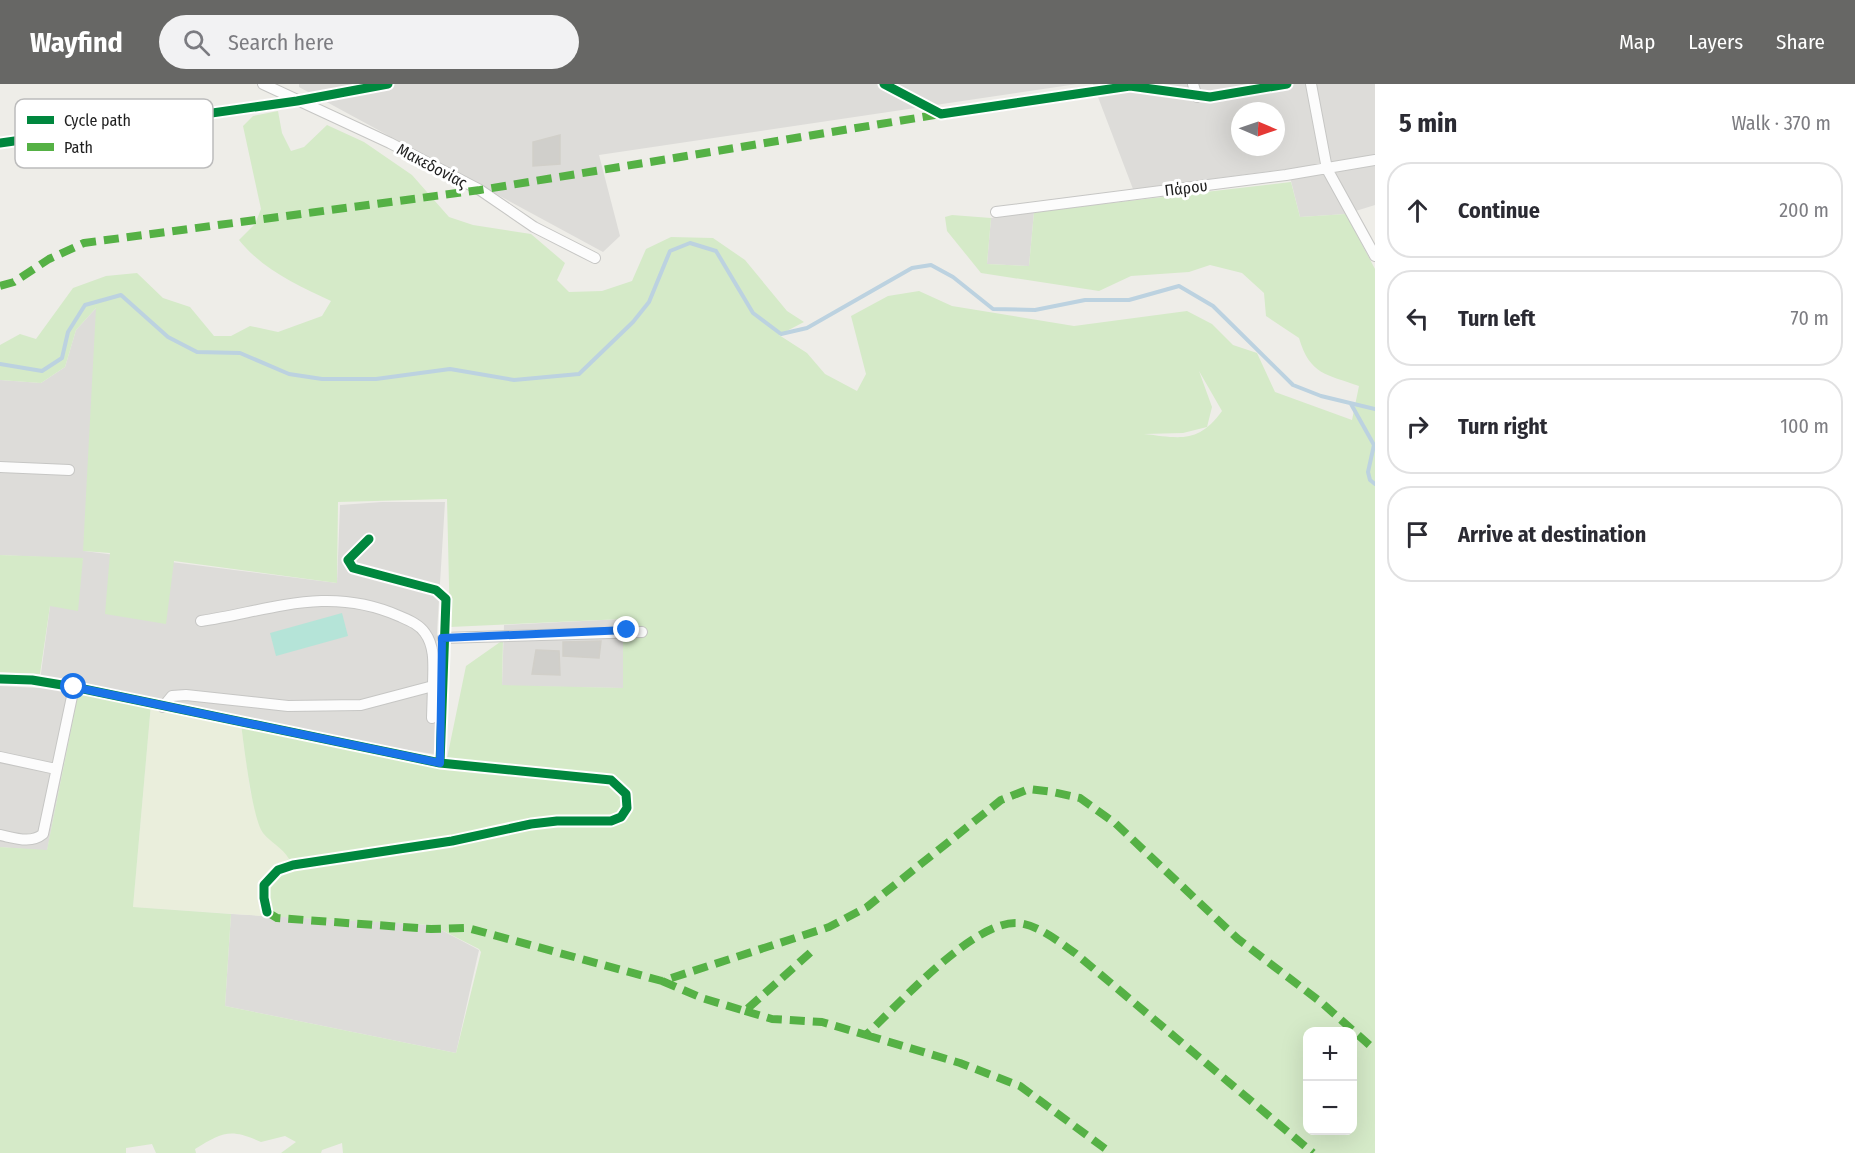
<!DOCTYPE html>
<html lang="en">
<head>
<meta charset="utf-8">
<style>
  :root { --surface:#fff; --page:#f2f2f3; --text:#2b2b33; --muted:#7c7c81; --line:#e1e1e2; --accent:#676765 }
  body { margin:0; font-family:"Fira Sans Condensed",sans-serif; background:var(--page); color:var(--text) }
  .controls { position:absolute; right:18px; bottom:18px; display:grid; overflow:hidden; border-radius:12px; box-shadow:0 6px 24px #0002 }
  .controls button { width:54px; height:54px; display:grid; place-items:center; padding:0; border:0; border-bottom:2px solid var(--line); background:var(--surface); color:var(--text); font:30px sans-serif }
  .compass { position:absolute; left:1231px; top:18px; width:54px; height:54px; border-radius:50%; background:var(--surface); box-shadow:0 6px 24px #0002; rotate:92deg }
  .stop { position:absolute; width:18px; height:18px; margin:-14px; border:4px solid #1a73e8; border-radius:50%; background:#fff }
  .stop.end { background:#1a73e8; border-color:#fff; box-shadow:0 2px 6px #0008 }
  .list { margin:0; padding:0; list-style:none }
  h2 { display:flex; justify-content:space-between; align-items:center; height:78px; margin:0; padding:0 24px; font-size:26px }
  h2 small { font-size:20px; font-weight:400; color:var(--muted) }
  .list li { display:grid; grid-template-columns:39px 1fr auto; gap:18px; align-items:center; box-sizing:border-box; height:96px; margin:0 12px 12px; padding:0 12px; border:2px solid var(--line); border-radius:24px }
  .list b { display:block; font-size:22px; white-space:nowrap }
  .list em { font-size:20px; font-style:normal; color:var(--muted) }
  .icon { flex:none; width:33px; height:33px; fill:none; stroke:currentColor; stroke-width:2; stroke-linecap:round; stroke-linejoin:round }
  .map { position:relative; flex:none; width:1375px; height:1069px; overflow:hidden }
  header { display:flex; align-items:center; gap:36px; box-sizing:border-box; height:84px; padding:0 30px; background:var(--accent); color:#fff }
  header strong { font-size:28px }
  nav { display:flex; gap:33px; margin-inline-start:auto; font-size:21px }
  .search { width:420px; height:54px; background:var(--page); display:flex; align-items:center; gap:15px; box-sizing:border-box; padding:0 21px; border-radius:33px; color:var(--muted); font-size:22px }
  main { display:flex }
  aside { flex:1; background:var(--surface) }
  .map>svg:first-child { display:block }
  .residential { fill:#dddcd9; fill-rule:evenodd }
  .farmland { fill:#eaeedc }
  .grass { fill:#d5eac8; fill-rule:evenodd }
  .pitch { fill:#b5e4d8 }
  .lines { fill:none; stroke-linecap:round; stroke-linejoin:round }
  .stream { stroke:#bcd2e0; stroke-width:4 }
  .building { fill:#d0cfcb; stroke:#d1cfc9; stroke-width:1.5 }
  .street-casing { stroke:#c6c6c4; stroke-width:12 }
  .street { stroke:#fcfcfc; stroke-width:10 }
  .quiet { stroke:#55b145; stroke-width:8; stroke-dasharray:15 8; stroke-linecap:butt }
  .cycleway-casing { stroke:#fff; stroke-width:13 }
  .cycleway { stroke:#00873e; stroke-width:9 }
  .route { stroke:#1a73e8; stroke-width:8 }
  .labels { text-anchor:middle; dominant-baseline:central; stroke-width:6; stroke-linejoin:round; paint-order:stroke }
  .street-label { font-size:16px; fill:#1f1f1f; stroke:#fff }
  .key { fill:#fff; stroke:#bcbcbc; stroke-width:1.5 }
  .key-label { font-size:16px; fill:#1f1f1f }
</style>
</head>
<body>
<header>
<strong>Wayfind</strong>
<div class="search"><svg class="icon" aria-label="search" viewBox="0 0 24 24"><circle cx="10" cy="10" r="6"/><path d="M15 15l6 6"/></svg>Search here</div>
<nav><a>Map</a><a>Layers</a><a>Share</a></nav>
</header>
<main>
<div class="map">
<svg width="1375" height="1069" viewBox="0 0 1375 1069">
  <rect width="100%" height="100%" fill="#eeede8"/>
  <path class="residential" d="M 299,0 L 1077,0 L 599,71 L 620,152 L 603,168 L 299,3 Z
    M 1093,0 L 1375,0 L 1375,121 L 1346,130 L 1300,133 L 1288,85 L 1133,105 ZM 1240,27 L 1276,27 L 1276,63 L 1240,63 Z
    M 1034,128 L 1029,182 L 987,180 L 991,134 Z
    M 97,223 L 84,467 L 337,499 L 340,421 L 382,418 L 445,418 L 437,548 L 434,670 L 241,640 L 79,605 L 47,767 L 0,763 L 0,602 L 39,604 L 50,522 L 83,475 L 0,471 L 0,296 L 41,299 L 65,283 L 76,246 Z
    M 623,535 L 623,604 L 502,602 L 504,541 Z
    M 231,830 L 432,841 L 479,866 L 456,969 L 225,922 Z"/>
  <path class="farmland" d="M 151,620 L 241,640 L 250,706 L 262,748 L 283,765 L 289,775 L 259,810 L 263,832 L 133,823 Z"/>
  <path class="grass" d="M 278,27 L 282,49 L 291,67 L 304,63 L 327,41 L 364,58 L 412,91 L 449,133 L 473,141 L 531,150 L 565,179 L 557,196 L 569,208 L 602,207 L 632,197 L 646,165 L 671,153 L 713,154 L 745,176 L 787,227 L 804,238 L 779,251 L 807,269 L 825,290 L 857,307 L 866,290 L 851,232 L 888,212 L 919,207 L 952,222 L 1074,242 L 1187,227 L 1212,240 L 1233,261 L 1257,269 L 1275,308 L 1352,336 L 1359,302 C 1326,290 1310,291 1299,254 L 1266,232 L 1264,209 L 1242,189 L 1210,181 L 1189,188 L 1131,192 L 1099,207 L 981,189 L 947,147 L 945,133 L 952,131 L 991,134 L 987,180 L 1029,182 L 1034,128 L 1291,98 L 1300,133 L 1346,130 L 1375,185 L 1375,1069 L 343,1069 L 342,1059 L 322,1066 L 321,1069 L 281,1069 L 296,1058 L 285,1052 L 261,1058 C 230,1044 223,1048 195,1065 L 196,1069 L 156,1069 L 152,1060 L 126,1064 L 126,1069 L 0,1069 L 0,763 L 47,766 L 79,605 L 151,620 L 133,823 L 231,830 L 225,922 L 456,969 L 481,868 L 479,865 L 432,841 L 263,832 C 257,801 259,788 289,775 C 282,763 271,759 263,749 C 252,734 244,661 241,640 L 445,684 L 466,582 L 503,556 L 502,601 L 623,604 L 623,535 L 450,543 L 447,415 L 338,418 L 337,499 L 174,477 L 166,540 L 105,530 L 110,469 L 83,467 L 96,224 L 76,246 L 65,283 L 41,299 L 0,296 L 0,261 L 20,250 L 36,255 L 73,204 L 106,192 L 137,189 L 163,214 L 190,223 L 214,252 L 231,252 L 250,242 L 278,248 L 322,232 L 331,217 C 298,202 262,185 239,156 L 255,140 L 261,125 L 243,42 L 253,32 ZM 1199,287 L 1222,327 C 1198,360 1180,354 1144,350 L 1183,349 L 1207,343 L 1212,323 ZM 1308,948 L 1352,948 L 1352,1046 L 1308,1046 Z
    M 0,471 L 83,474 L 78,527 L 50,522 L 40,590 L 0,588 Z"/>
  <path class="pitch" d="M 342,529 L 348,552 L 276,572 L 270,549 Z"/>
  <g class="lines">
    <path class="stream" d="M 0,280 L 42,287 L 62,274 L 68,248 L 85,221 L 121,211 L 168,253 L 197,268 L 240,269 L 289,290 L 322,295 L 376,295 L 450,285 L 514,296 L 579,290 L 633,238 L 649,218 L 670,167 L 690,159 L 716,167 L 753,229 L 781,250 L 807,244 L 912,184 L 931,181 L 953,193 L 993,225 L 1035,226 L 1085,216 L 1129,216 L 1179,202 L 1213,222 L 1293,301 L 1321,312 L 1375,325
      M 1351,320 L 1374,361 L 1368,388 L 1370,396 L 1375,400"/>
  </g>
  <path class="building" d="M 560,51 L 560,80 L 533,82 L 533,58 Z
    M 601,557 L 599,574 L 563,572 L 563,558 Z
    M 536,566 L 559,567 L 560,591 L 532,590 Z"/>
  <g class="lines">
    <defs>
      <path id="street" d="M 263,0 L 390,59 L 480,106 L 534,143 L 595,174
        M 884,0 L 941,30 L 1130,2 L 1210,13 L 1287,0
        M 1193,0 L 1197,13
        M 1311,0 L 1327,85 L 1375,172
        M 0,59 L 297,17 L 388,0
        M 996,128 L 1286,91 L 1375,76
        M 0,383 L 69,386
        M 369,455 L 348,476 L 353,484 L 436,506 L 446,515 L 440,679
        M 443,554 L 642,548
        M 0,595 L 32,596 L 74,603 L 440,679 L 611,696 L 626,710 L 627,724 L 621,733 L 611,737 L 557,737 L 531,740 L 452,757 L 293,781 L 278,786 L 264,801 L 264,814 L 267,828
        M 163,623 L 172,612 L 186,611 L 288,622 L 361,621 L 433,602 C 433,585 436,564 425,549 C 419,540 408,536 399,532 C 328,501 272,526 201,537
        M 432,634 L 433,602
        M 0,673 L 56,685
        M 0,751 C 15,754 31,760 43,750 L 74,603"/>
    </defs>
    <use href="#street" class="street-casing"/>
    <use href="#street" class="street"/>
    <path class="quiet" d="M 0,202 L 14,198 L 49,175 L 84,159 L 480,106 L 941,30
      M 267,828 L 277,834 L 431,845 L 468,844 L 662,897 L 829,843 L 867,823 L 1001,716 L 1029,705 L 1053,708 L 1080,714 L 1115,739 L 1238,855 L 1322,919 L 1375,966
      M 662,897 L 702,914 L 745,927 L 811,868
      M 745,927 L 772,935 L 822,938 L 866,951 C 898,921 973,837 1017,839 C 1037,840 1059,858 1075,869 L 1313,1069
      M 866,951 L 960,979 L 1020,1002 L 1111,1069"/>
    <defs>
      <path id="cycleway" d="M 884,0 L 941,30 L 1130,2 L 1210,13 L 1287,0
        M 0,59 L 297,17 L 388,0
        M 369,455 L 348,476 L 353,484 L 436,506 L 446,515 L 440,679
        M 0,595 L 32,596 L 74,603 L 440,679 L 611,696 L 626,710 L 627,724 L 621,733 L 611,737 L 557,737 L 531,740 L 452,757 L 293,781 L 278,786 L 264,801 L 264,814 L 267,828"/>
    </defs>
    <use href="#cycleway" class="cycleway-casing"/>
    <use href="#cycleway" class="cycleway"/>
  </g>
  <g class="lines">
    <path class="route" d="M 74,603 L 440,679 L 442,554 L 627,546"/>
  </g>
  <g class="labels">
    <g class="street-label">
      <text transform="translate(432 82) rotate(28)">Μακεδονίας</text>
      <text transform="translate(1186 104) rotate(-7)">Πάρου</text>
    </g>
  </g>
  <rect x="15" y="15" width="198" height="69" rx="9" class="key"/>
  <rect x="27" y="32" width="27" height="8" fill="#00873e"/>
  <rect x="27" y="59" width="27" height="8" fill="#55b145"/>
  <g class="key-label">
    <text x="64" y="42">Cycle path</text>
    <text x="64" y="69">Path</text>
  </g>
</svg>
<div class="controls">
<button>+</button>
<button>−</button>
</div>
<svg class="compass" viewBox="-18 -18 36 36"><path d="M0-13l5 13h-10z" fill="#e53935"/><path d="M0 13l5-13h-10z" fill="#7c7c81"/></svg>
<div class="stop" style="left:74px;top:603px"></div>
<div class="stop end" style="left:627px;top:546px"></div>
</div>
<aside>
<h2>5 min<small>Walk · 370 m</small></h2>
<ul class="list">
<li><svg class="icon" aria-label="ahead" viewBox="0 0 24 24"><path d="M12 20V5M6 11l6-6 6 6"/></svg><div><b>Continue</b></div><em>200 m</em></li>
<li><svg class="icon" aria-label="left" viewBox="0 0 24 24"><path d="M17 20v-9H6M10 6l-5 5 5 5"/></svg><div><b>Turn left</b></div><em>70 m</em></li>
<li><svg class="icon" aria-label="right" viewBox="0 0 24 24"><path d="M7 20v-9h11M14 6l5 5-5 5"/></svg><div><b>Turn right</b></div><em>100 m</em></li>
<li><svg class="icon" aria-label="arrive" viewBox="0 0 24 24"><path d="M6 21V4h12l-3 4 3 4H6"/></svg><div><b>Arrive at destination</b></div></li>
</ul>
</aside>
</main>
</body>
</html>
